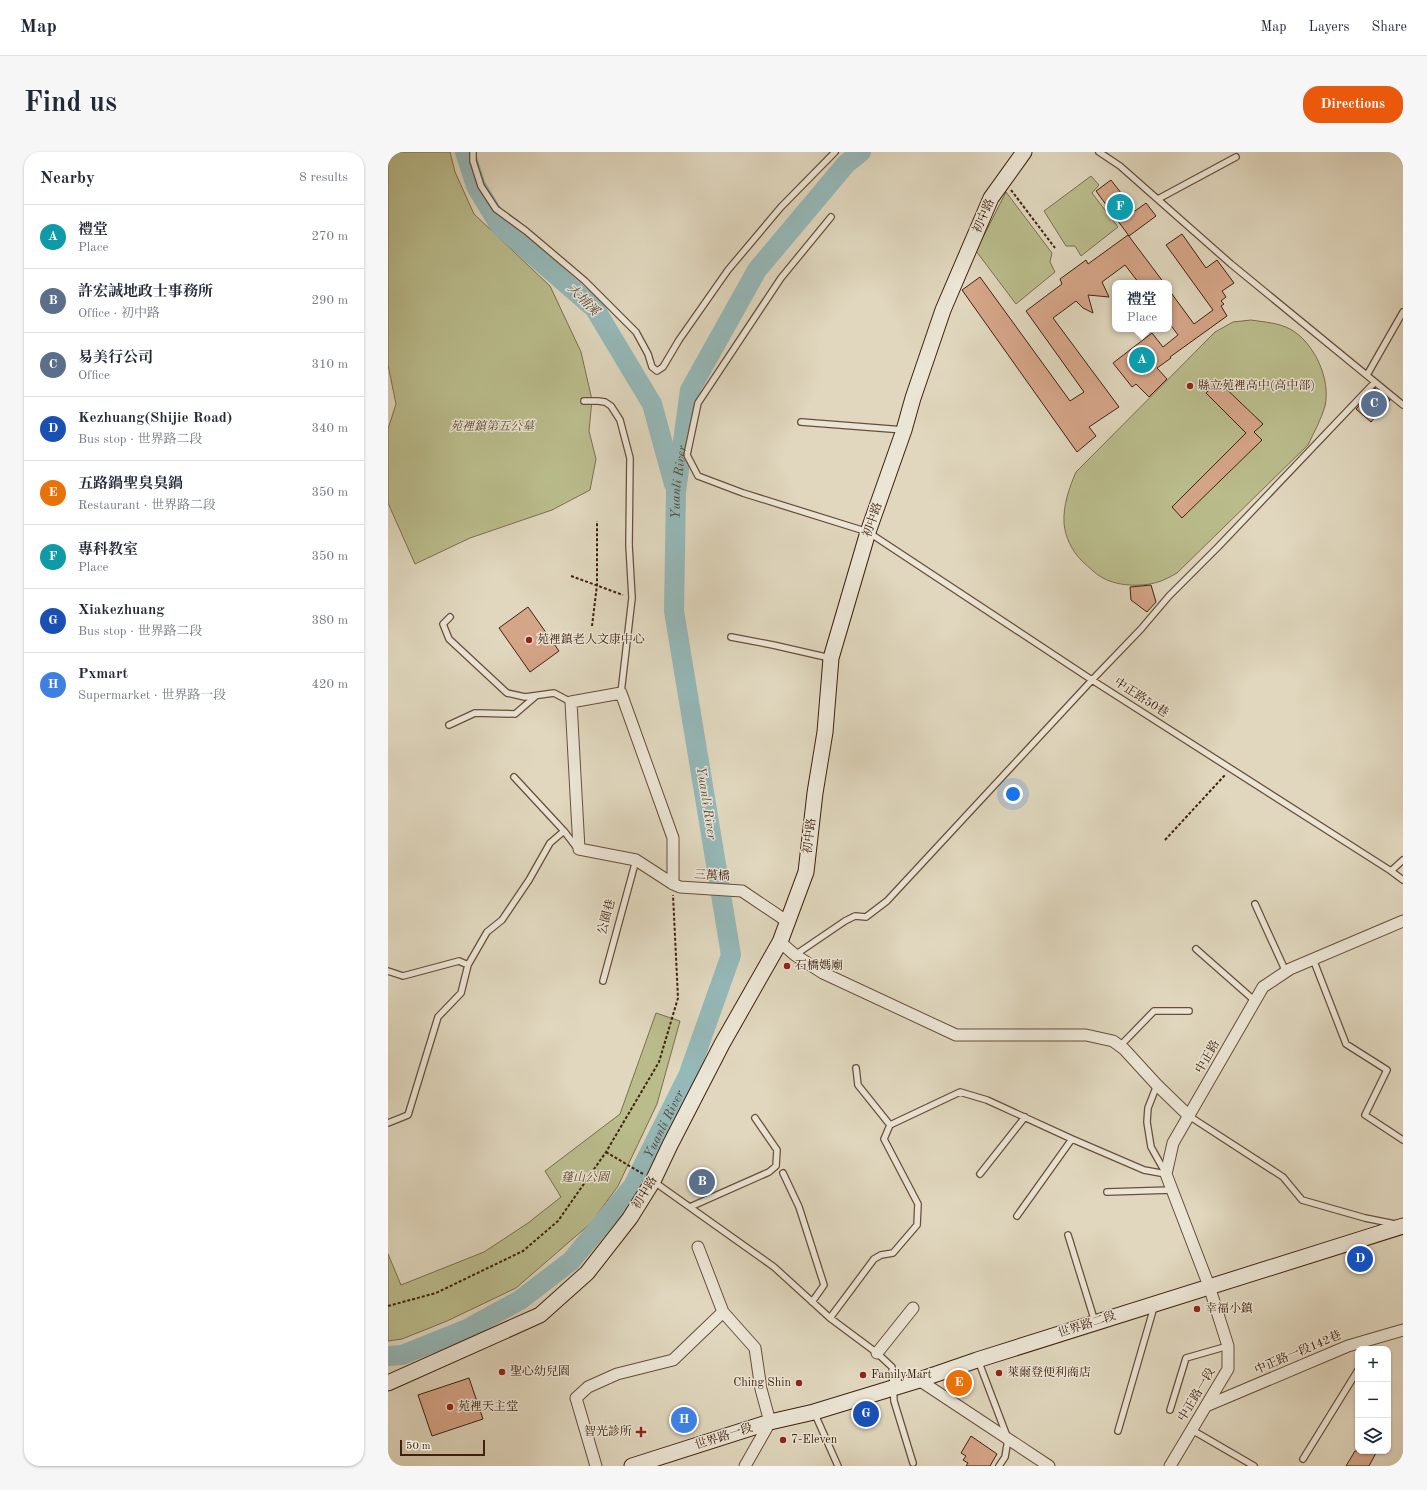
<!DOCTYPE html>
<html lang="en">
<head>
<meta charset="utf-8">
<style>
  :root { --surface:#fff; --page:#f6f6f7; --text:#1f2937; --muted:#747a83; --line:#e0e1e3; --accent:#ea580c }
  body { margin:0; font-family:"Old Standard TT","Noto Serif TC",serif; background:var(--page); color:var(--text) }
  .controls { position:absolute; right:12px; bottom:12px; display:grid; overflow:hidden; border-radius:8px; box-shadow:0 1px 3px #0004 }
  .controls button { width:36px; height:36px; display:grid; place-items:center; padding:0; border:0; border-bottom:1px solid var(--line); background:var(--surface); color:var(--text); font:20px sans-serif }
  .scale { position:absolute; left:12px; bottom:10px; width:85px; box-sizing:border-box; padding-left:4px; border:2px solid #40210e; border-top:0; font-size:11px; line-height:14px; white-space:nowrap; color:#40210e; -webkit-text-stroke:3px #ebe5d5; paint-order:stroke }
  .you { position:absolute; left:625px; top:642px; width:14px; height:14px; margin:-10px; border:3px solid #fff; border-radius:50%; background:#1a73e8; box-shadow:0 0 0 6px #1a73e833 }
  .badge { display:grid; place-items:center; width:26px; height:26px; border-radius:50%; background:var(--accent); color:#fff; font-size:13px; font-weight:700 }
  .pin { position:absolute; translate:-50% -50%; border:2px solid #fff; box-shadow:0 1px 4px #0006 }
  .popup { position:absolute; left:724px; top:128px; width:60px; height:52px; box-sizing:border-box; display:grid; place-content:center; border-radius:8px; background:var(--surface); filter:drop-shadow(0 1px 3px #0005); font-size:13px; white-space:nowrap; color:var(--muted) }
  .popup b { font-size:15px; color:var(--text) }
  .popup::after { content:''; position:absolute; left:50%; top:100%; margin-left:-8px; border:8px solid transparent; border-top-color:var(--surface) }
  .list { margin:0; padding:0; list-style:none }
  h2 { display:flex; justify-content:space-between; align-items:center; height:52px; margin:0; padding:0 16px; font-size:17px }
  h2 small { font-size:13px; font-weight:400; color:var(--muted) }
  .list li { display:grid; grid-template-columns:26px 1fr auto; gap:12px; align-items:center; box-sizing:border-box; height:64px; padding:0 16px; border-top:1px solid var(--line) }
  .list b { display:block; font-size:15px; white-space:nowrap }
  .list p { margin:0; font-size:13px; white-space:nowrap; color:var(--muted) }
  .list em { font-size:13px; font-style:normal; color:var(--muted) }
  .icon { flex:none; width:22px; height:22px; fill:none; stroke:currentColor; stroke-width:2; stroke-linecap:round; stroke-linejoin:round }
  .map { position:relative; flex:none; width:1015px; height:1314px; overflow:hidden; border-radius:16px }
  header { display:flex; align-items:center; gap:24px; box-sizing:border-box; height:56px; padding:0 20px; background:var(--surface); border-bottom:1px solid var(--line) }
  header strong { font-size:19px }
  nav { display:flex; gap:22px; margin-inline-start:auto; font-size:14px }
  .intro { display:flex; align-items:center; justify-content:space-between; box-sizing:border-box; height:96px; padding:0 24px }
  h1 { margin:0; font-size:28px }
  .button { padding:10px 18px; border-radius:16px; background:var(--accent); color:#fff; font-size:14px; font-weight:700 }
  main { display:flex; gap:24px; padding:0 24px }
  aside { flex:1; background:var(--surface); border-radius:16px; box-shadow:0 1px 3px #0004 }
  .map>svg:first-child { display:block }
  .green { fill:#babc8c; stroke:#7d6e4d }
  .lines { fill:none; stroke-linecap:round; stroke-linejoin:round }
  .river { stroke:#95b8b8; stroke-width:20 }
  .building { fill:#d5a588; stroke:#40210e }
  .lane-casing { stroke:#684e3a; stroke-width:8 }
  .street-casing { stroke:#684e3a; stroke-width:13 }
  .secondary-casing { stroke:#40210e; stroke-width:17 }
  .path { stroke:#40210e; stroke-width:2; stroke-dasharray:3 2; stroke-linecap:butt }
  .lane { stroke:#ebe5d5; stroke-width:5.5 }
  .street { stroke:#ebe5d5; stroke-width:11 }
  .secondary { stroke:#ebe5d5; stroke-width:15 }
  .poi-dot { fill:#8f2418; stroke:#ebe5d5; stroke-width:1.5 }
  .labels { text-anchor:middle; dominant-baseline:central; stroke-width:3; stroke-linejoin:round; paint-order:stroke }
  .street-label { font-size:12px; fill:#40210e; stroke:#ebe5d5 }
  .poi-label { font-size:12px; fill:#40210e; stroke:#ebe5d5; text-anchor:start }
  .park-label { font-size:12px; font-style:italic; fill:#5e482e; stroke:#ebe5d5 }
  .water-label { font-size:13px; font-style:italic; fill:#554738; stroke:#ebe5d5 }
</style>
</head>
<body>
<header>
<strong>Map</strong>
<nav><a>Map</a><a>Layers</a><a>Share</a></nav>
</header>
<div class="intro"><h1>Find us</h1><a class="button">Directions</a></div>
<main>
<aside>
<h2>Nearby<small>8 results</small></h2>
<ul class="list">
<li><span class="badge" style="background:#0f9aa8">A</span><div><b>禮堂</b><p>Place</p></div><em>270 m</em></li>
<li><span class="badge" style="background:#5c6f8a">B</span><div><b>許宏誠地政士事務所</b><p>Office · 初中路</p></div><em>290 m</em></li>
<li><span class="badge" style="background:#5c6f8a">C</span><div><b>易美行公司</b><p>Office</p></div><em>310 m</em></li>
<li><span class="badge" style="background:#1a4fb4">D</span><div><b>Kezhuang(Shijie Road)</b><p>Bus stop · 世界路二段</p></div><em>340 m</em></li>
<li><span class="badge" style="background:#e8710a">E</span><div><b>五路鍋聖臭臭鍋</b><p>Restaurant · 世界路二段</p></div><em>350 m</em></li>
<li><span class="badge" style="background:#0f9aa8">F</span><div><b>專科教室</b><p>Place</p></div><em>350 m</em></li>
<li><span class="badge" style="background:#1a4fb4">G</span><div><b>Xiakezhuang</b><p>Bus stop · 世界路二段</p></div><em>380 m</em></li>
<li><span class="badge" style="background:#3f7fe0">H</span><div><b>Pxmart</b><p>Supermarket · 世界路一段</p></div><em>420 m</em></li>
</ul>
</aside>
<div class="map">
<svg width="1015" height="1314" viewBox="0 0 1015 1314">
  <rect width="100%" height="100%" fill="#e0d7be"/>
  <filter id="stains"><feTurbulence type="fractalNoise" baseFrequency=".005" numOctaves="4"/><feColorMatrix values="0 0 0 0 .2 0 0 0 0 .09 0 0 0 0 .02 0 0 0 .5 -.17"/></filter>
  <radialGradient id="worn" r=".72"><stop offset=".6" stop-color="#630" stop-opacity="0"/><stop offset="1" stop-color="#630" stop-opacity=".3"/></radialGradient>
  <path class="green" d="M 0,0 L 62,0 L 67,20 L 86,62 L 162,134 L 193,200 L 204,248 L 201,279 L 208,307 L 202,338 L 164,358 L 82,386 L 27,412 L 0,351 L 0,277 L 8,252 L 0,213 Z
    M 703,24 L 711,33 L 704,41 L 730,75 L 693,104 L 687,94 L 678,94 L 656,59 Z
    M 618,40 L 664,101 L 662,110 L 667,120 L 628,152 L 588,99 Z
    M 863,168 C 876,170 891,171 902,177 C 926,190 943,227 937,254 C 933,268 926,280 920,293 L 789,421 C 784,424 778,427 773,429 C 757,435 731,435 715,426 C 707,422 701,415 694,409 C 684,399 677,385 676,371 C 675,354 681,336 688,320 L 827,180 L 845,170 Z
    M 268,861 L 292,869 L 269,952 L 230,1034 L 203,1071 L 128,1136 L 59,1169 L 14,1187 L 0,1189 L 0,1102 L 13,1133 L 96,1100 L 140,1071 L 173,1045 L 157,1019 L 232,962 Z"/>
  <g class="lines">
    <g class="river">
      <path d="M 77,0 L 88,34 L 112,74 L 207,157 L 264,252 L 286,332"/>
      <path id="s1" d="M 0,1204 L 14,1203 L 79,1177 L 132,1148 L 183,1109 L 245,1034 L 300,924 L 343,803 L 286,459 L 288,340 L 302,238 L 369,118 L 458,12 L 473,0"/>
    </g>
  </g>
  <path class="building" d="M 723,28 L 747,59 L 758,51 L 768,64 L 741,84 L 708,39 Z
    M 794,82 L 818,116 L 829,108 L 846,131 L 834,139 L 838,145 L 833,149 L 836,152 L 833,154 L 839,164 L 782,205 L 783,206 L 769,216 L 779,227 L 761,245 L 748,232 L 744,235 L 725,211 L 764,181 L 775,195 L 790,183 L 781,171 L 781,138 L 806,172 L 825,158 L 778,93 Z
    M 740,83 L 776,131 L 751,131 L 737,113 L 714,130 L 721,145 L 700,143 L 705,161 L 695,156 L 688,149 L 665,166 L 731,255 L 701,275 L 708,284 L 689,300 L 574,138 L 592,125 L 682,249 L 696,240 L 638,159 L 674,132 L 672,127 L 698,108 L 700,112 Z
    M 830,229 L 875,272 L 866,280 L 874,288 L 794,366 L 784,355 L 858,281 L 818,241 Z
    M 987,236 L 1002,248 L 983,270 L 968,257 Z
    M 763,433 L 768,450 L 759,460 L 743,448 L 742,435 Z
    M 140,455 L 171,499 L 142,520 L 111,476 Z
    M 81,1226 L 95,1267 L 44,1284 L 30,1243 Z
    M 583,1284 L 609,1302 L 602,1314 L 578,1314 L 580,1311 L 575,1308 L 578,1304 L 573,1301 Z
    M 967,1299 L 989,1299 L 981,1314 L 958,1314 Z"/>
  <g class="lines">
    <defs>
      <path id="lane" d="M 85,0 L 85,9 L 93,34 L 108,57 L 138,79 L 197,129 L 248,180 L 260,202 L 264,215 L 269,219 L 275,215 L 291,188 L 340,118 L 393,55 L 447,0
        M 711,0 L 732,14 L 843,112 L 1015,253
        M 770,47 L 848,5
        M 443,65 L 393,126 L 310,251 L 299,303 L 310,324 L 355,341 L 480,380 L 704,528 L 1003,719 L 1015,728
        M 979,223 L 1015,160
        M 196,249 L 210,249 L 217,250 L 223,254 L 232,268 L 242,306 L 241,393 L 244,446 L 233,541
        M 413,270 L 516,278
        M 62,465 L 55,472 L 61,487 L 119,541 L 137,545 L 166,541 L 183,550
        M 343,485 L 385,493 L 442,506
        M 61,573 L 87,561 L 127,562 L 148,544
        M 126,625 L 176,679
        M 1003,719 L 1015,708
        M 867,752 L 898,820
        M 808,797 L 867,849
        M 407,803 L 457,769 L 467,764 L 478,765 L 499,749 L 704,528 L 753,477 L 781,444 L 830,395 L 987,230
        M 925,807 L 958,892 L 999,918 L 977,963 L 1015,988
        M 0,819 L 15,824 L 71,809 L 80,813
        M 215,829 L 248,708
        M 732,894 L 766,859 L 801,859
        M 468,916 L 470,933 L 502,973
        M 769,933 L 760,956 L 759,970 L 763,995 L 777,1020
        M 801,964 L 895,1025 L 914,1048 L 977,1066 L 1007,1072
        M 0,971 L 20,963 L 50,865 L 73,841 L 80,813 L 99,780 L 114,768 L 141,728 L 162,691 L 176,679 L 189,696
        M 395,1021 L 411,1055 L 436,1133 L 424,1150
        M 592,1022 L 637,965
        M 265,1029 L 386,1115 L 442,1166 L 489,1201 L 504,1215 L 506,1249 L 525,1311
        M 719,1040 L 784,1038
        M 302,1055 L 381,1020 L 388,1014 L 389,998 L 367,966
        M 629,1064 L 684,987
        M 680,1083 L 707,1170
        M 442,1166 L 486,1107 L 493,1103 L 505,1101 L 529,1073 L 530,1052 L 496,987 L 502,973 L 572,940 L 599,948 L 684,987 L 756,1018 L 778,1022
        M 590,1208 L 620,1287 L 617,1305 L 611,1314
        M 782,1258 L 798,1206 L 840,1194
        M 426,1260 L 450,1314
        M 804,1278 L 866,1314
        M 730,1279 L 766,1155
        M 915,1307 L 970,1218"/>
      <path id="street" d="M 285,732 L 285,686 L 233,541 L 183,550 L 191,697 L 248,708 L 285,732 L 292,735 L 354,739 L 400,770
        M 392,790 L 407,803 L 435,821 L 568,883 L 698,883 L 725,889 L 736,897 L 769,933 L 801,964
        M 310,1095 L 335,1160 L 367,1196 L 373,1237 L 382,1270 L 357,1314
        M 489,1201 L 525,1156
        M 531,1228 L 661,1314
        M 818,1254 L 960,1194 L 1015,1178
        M 208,1314 L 188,1246 L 200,1235 L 229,1222 L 285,1208 L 335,1160
        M 782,1314 L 840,1217 L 840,1194 L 821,1134 L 778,1022 L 785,991 L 875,835 L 902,817 L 1015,769"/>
      <path id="secondary" d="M 0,1231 L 152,1163 L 199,1121 L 242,1066 L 265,1029 L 282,993 L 334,892 L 392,790 L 418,720 L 427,641 L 437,580 L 443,506 L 480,380 L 516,278 L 525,246 L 555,158 L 603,46 L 636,0
        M 244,1314 L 382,1270 L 426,1260 L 531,1228 L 589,1208 L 1015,1074"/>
    </defs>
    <use href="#lane" class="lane-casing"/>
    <use href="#street" class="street-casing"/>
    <use href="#secondary" class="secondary-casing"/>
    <path class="path" d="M 623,38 L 667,96
      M 183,424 L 235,443
      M 204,474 L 209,433 L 209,369
      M 777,688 L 837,623
      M 218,1000 L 255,1022
      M 0,1154 L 48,1141 L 135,1099 L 170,1069 L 218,1000 L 271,910 L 290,846 L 285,743"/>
    <use href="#lane" class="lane"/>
    <use href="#street" class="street"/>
    <use href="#secondary" class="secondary"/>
  </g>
  <g class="poi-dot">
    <circle cx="802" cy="234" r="4"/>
    <circle cx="141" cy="488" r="4"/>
    <circle cx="399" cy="814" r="4"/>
    <circle cx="809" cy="1157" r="4"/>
    <circle cx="114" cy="1220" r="4"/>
    <circle cx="611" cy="1221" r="4"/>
    <circle cx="475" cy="1223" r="4"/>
    <circle cx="411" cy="1231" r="4"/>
    <circle cx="62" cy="1255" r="4"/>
    <path d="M251 1274h4v4h4v4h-4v4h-4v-4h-4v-4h4z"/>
    <circle cx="395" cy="1288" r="4"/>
  </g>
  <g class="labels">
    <g class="street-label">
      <text transform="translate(596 64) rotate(-66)">初中路</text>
      <text transform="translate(485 368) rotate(-71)">初中路</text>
      <text transform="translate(753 546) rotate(33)">中正路50巷</text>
      <text transform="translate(422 684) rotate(-83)">初中路</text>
      <text transform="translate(324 724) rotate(3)">三萬橋</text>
      <text transform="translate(219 765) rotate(-75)">公園巷</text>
      <text transform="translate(820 905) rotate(-60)">中正路</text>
      <text transform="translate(257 1041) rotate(-59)">初中路</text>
      <text transform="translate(699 1173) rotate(-18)">世界路二段</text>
      <text transform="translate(910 1201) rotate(-23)">中正路一段142巷</text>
      <text transform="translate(809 1243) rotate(-59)">中正路一段</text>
      <text transform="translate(336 1285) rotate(-18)">世界路一段</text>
    </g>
    <g class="poi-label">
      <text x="810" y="234">縣立苑裡高中(高中部)</text>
      <text x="149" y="488">苑裡鎮老人文康中心</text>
      <text x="407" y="814">石橋媽廟</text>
      <text x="817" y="1157">幸福小鎮</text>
      <text x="122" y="1220">聖心幼兒園</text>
      <text x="619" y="1221">萊爾登便利商店</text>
      <text x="483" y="1223">FamilyMart</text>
      <text x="403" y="1231" text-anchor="end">Ching Shin</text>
      <text x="70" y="1255">苑裡天主堂</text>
      <text x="244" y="1280" text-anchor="end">智光診所</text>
      <text x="403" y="1288">7-Eleven</text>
    </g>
    <g class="park-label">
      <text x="104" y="275">苑裡鎮第五公墓</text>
      <text x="197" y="1026">蓬山公園</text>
    </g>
    <g class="water-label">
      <text transform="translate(195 148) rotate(45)">大埔溪</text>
      <text stroke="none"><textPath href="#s1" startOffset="1035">Yuanli River</textPath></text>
      <text transform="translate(318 651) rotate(81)">Yuanli River</text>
      <text stroke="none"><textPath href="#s1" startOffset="375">Yuanli River</textPath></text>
    </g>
  </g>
  <rect width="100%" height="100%" filter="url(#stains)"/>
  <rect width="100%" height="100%" fill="url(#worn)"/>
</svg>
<div class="controls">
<button>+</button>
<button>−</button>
<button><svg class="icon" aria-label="layers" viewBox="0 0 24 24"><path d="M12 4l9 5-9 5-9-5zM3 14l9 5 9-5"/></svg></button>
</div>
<div class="scale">50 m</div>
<div class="you"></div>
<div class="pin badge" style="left:754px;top:208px;background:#0f9aa8">A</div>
<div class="popup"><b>禮堂</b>Place</div>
<div class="pin badge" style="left:314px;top:1030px;background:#5c6f8a">B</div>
<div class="pin badge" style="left:986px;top:252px;background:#5c6f8a">C</div>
<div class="pin badge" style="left:972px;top:1107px;background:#1a4fb4">D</div>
<div class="pin badge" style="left:571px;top:1231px;background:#e8710a">E</div>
<div class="pin badge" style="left:732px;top:55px;background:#0f9aa8">F</div>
<div class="pin badge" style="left:478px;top:1262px;background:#1a4fb4">G</div>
<div class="pin badge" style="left:296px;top:1268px;background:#3f7fe0">H</div>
</div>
</main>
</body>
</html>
